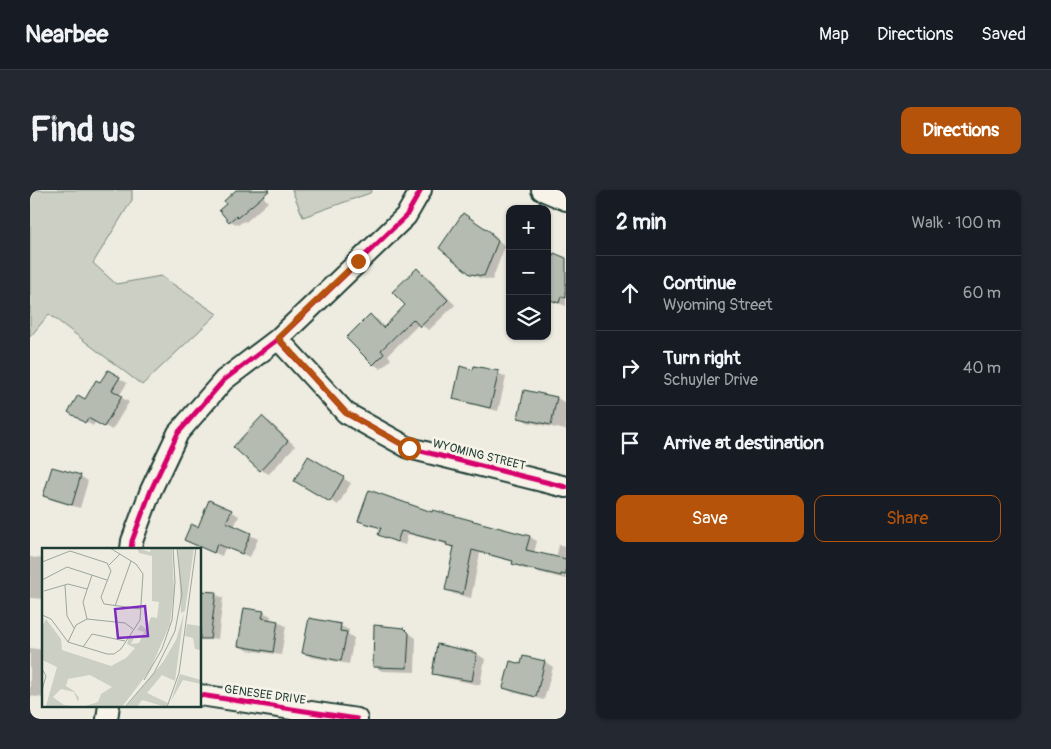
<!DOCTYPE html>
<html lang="en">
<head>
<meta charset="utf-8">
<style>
  :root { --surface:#171b24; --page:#242831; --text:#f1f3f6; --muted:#9ea1a6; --line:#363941; --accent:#b45309 }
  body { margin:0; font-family:Pangolin,sans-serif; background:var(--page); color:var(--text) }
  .controls { position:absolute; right:15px; top:15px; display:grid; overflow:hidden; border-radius:10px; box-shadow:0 1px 4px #0004 }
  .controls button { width:45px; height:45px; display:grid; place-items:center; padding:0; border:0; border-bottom:1px solid var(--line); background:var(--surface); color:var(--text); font:25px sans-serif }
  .stop { position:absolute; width:15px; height:15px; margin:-11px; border:4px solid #b45309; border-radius:50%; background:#fff }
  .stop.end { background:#b45309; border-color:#fff; box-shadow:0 1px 5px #0008 }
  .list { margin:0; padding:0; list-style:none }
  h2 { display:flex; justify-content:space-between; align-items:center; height:65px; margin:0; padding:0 20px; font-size:21px }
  h2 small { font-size:16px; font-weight:400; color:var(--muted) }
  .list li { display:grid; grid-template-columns:32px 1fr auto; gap:15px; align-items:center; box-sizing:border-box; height:75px; padding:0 20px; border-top:1px solid var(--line) }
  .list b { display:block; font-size:19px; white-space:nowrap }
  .list p { margin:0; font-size:16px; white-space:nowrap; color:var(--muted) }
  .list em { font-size:16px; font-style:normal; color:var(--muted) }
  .actions { display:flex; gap:10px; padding:15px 20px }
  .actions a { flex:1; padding:11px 0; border:1px solid var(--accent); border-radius:10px; text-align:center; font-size:18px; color:var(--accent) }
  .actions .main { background:var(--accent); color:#fff }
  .icon { flex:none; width:28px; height:28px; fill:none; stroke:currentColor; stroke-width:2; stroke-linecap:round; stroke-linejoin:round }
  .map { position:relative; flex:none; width:536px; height:529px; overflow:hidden; border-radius:10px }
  header { display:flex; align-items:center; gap:30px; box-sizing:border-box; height:70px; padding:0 25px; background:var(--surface); border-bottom:1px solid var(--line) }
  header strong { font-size:24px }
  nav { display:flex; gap:28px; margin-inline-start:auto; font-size:18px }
  .intro { display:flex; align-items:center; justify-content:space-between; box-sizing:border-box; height:120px; padding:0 30px }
  h1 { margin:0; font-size:35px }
  .button { padding:12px 22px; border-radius:10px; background:var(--accent); color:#fff; font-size:18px; font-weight:700 }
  main { display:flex; gap:30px; padding:0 30px }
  aside { flex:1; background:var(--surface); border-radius:10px; box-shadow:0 1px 4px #0004 }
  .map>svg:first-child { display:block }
  .green { fill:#cccfc4; stroke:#76867c }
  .shadow { fill:#0003 }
  .building { fill:#b5bbb0; stroke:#1f3d34 }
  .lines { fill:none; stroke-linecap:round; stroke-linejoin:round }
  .minor-casing { stroke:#1f3d34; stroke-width:24 }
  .minor { stroke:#f7f3e8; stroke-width:20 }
  .cycleway-casing { stroke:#f7f3e8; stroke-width:8 }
  .cycleway { stroke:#d6006c; stroke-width:5 }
  .route { stroke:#b45309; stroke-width:6 }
  .labels { text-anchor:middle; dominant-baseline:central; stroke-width:5; stroke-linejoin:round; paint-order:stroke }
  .street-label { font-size:12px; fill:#1f3d34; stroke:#f7f3e8 }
  .inset-road { fill:none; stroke:#9ba69c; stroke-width:1 }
  .view { fill:#7b2cbf; fill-opacity:0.15; stroke:#7b2cbf; stroke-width:2.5 }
  .inset-edge { fill:none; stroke:#1f3d34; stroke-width:2.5 }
</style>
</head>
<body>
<header>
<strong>Nearbee</strong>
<nav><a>Map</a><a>Directions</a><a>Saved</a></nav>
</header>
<div class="intro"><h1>Find us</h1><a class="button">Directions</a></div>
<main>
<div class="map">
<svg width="536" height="529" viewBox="0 0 536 529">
  <rect width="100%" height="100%" fill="#eeece1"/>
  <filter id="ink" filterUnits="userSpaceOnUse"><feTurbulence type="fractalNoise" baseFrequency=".02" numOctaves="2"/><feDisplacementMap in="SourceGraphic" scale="10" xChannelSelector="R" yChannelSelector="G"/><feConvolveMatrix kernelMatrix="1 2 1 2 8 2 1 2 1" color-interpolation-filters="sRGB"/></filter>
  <g filter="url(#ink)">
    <path class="green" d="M 0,0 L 102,0 L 102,10 L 63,73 L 86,94 L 131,86 L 187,124 L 112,195 L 19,124 L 0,147 Z
      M 262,0 L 342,0 L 340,3 L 273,27 Z"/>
    <path class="shadow" d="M 208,0 L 228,0 L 238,12 L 216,32 L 214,31 L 208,35 L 200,31 L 198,14 Z
      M 441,29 L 468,48 L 467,49 L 475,56 L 462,90 L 449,88 L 441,83 Z
      M 536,69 L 536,116 L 517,109 L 517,87 Z
      M 387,80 L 395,84 L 425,115 L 399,140 L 389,134 L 358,165 L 361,169 L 351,179 L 343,174 L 340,126 L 348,130 L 355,138 L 377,115 Z
      M 78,181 L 97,193 L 89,206 L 99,212 L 82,240 L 66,231 L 63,236 L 40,222 L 55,210 L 71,194 Z
      M 468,183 L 476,187 L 468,221 L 432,212 L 424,208 Z
      M 527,208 L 536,213 L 536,240 L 497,232 L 490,227 Z
      M 232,228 L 240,232 L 265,256 L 239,284 L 231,280 Z
      M 279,268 L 321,293 L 308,315 L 266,290 Z
      M 50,286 L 58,291 L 50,318 L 22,310 L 14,306 Z
      M 201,321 L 209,326 L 204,337 L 228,349 L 220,367 L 195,358 L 192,366 L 163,353 L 168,338 Z
      M 403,323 L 500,347 L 507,351 L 504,363 L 526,368 L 529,355 L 536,356 L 536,389 L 491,378 L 484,372 L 450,363 L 441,408 L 424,404 L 416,400 L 425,358 L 419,355 L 378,344 L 375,355 L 357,349 L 350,345 L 352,339 L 330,330 Z
      M 0,367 L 14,369 L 14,409 L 0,408 Z
      M 170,402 L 185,404 L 193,408 L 188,449 L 170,447 Z
      M 233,422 L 241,426 L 240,431 L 248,432 L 256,436 L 251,465 L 217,460 L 209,456 Z
      M 280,429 L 311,436 L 319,440 L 318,444 L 324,448 L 319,474 L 281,467 L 273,463 Z
      M 374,440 L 386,448 L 385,482 L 352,481 L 344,476 Z
      M 408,456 L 447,464 L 455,469 L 450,495 L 411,487 L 403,483 Z
      M 0,458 L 14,460 L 14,508 L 0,506 Z
      M 494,467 L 515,472 L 523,477 L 514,510 L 482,502 L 474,498 L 492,475 Z"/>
    <path class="building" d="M 206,0 L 240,0 L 207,28 L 206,26 L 199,32 L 189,20 L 196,14 L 194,11 Z
      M 433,23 L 462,43 L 460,44 L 468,51 L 454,86 L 440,84 L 409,58 Z
      M 524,63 L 536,68 L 536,108 L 531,106 L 529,113 L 517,109 L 517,83 Z
      M 387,78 L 418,110 L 390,137 L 383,129 L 351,160 L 354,164 L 343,175 L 316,148 L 340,124 L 353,138 L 375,115 L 362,102 Z
      M 430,176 L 443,180 L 444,176 L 469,181 L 460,218 L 423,209 Z
      M 78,180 L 90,187 L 82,200 L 92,206 L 74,237 L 58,228 L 55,233 L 38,222 L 48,205 L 55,209 L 66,190 L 70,192 Z
      M 494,200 L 527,207 L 521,235 L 488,228 Z
      M 232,226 L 258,251 L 230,281 L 203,257 Z
      M 278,266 L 314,287 L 300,312 L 264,291 Z
      M 22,277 L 51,285 L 42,315 L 13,306 Z
      M 339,300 L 402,322 L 403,320 L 500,346 L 496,360 L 536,369 L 536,385 L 531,384 L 531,386 L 493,377 L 482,374 L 483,371 L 442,360 L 433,404 L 415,400 L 424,357 L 416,355 L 417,353 L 371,341 L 367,352 L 348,345 L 351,338 L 328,331 Z
      M 179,310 L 202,320 L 196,332 L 221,343 L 212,364 L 187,354 L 184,363 L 154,350 L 161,334 L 168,337 Z
      M 170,401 L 186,402 L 180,449 L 170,449 Z
      M 214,418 L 234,421 L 232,428 L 248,431 L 243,462 L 208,456 Z
      M 279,428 L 311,434 L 310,441 L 317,442 L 311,471 L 272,463 Z
      M 344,435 L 374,438 L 379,443 L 377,478 L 343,477 Z
      M 407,454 L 447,463 L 442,491 L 402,484 Z
      M 493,466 L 515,471 L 506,507 L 473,498 L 480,471 L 491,474 Z"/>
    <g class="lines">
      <defs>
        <path id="minor" d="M 512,0 L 536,10
          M 248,149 L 316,223 L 379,258 L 536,297
          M 101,359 L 102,351 L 121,300 L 148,243 L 194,190 L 248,149 L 376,26 L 391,0
          M 170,505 L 327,529
          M 77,529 L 79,515"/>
      </defs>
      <use href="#minor" class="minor-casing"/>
      <use href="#minor" class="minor"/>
      <defs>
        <path id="cycleway" d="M 248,149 L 316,223 L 379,258 L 536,297
          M 101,359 L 102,351 L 121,300 L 148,243 L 194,190 L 248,149 L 376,26 L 391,0
          M 170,505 L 327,529"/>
      </defs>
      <use href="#cycleway" class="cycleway-casing"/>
      <use href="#cycleway" class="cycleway"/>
    </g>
  </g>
  <g class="lines" filter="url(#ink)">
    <path class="route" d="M 328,71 L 248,148 L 316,223 L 379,258"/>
  </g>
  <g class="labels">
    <g class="street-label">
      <text transform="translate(449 265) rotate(14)">WYOMING STREET</text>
      <text transform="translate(235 505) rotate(8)">GENESEE DRIVE</text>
    </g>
  </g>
  <g transform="translate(12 358)">
    <rect width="159" height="159" fill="#eeece1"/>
    <path d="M 95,0 L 108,4 L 109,0 L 130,0 L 132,43 L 128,76 L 108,122 L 80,159 L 40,159 L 56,154 L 59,146 L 70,139 L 48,127 L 26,131 L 24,138 L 32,143 L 37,150 L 36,154 L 32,144 L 19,141 L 11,149 L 22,157 L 36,159 L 4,158 L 15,119 L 0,112 L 0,79 L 4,71 L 19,91 L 20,102 L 69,118 L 84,110 L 93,100 L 85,96 L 87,89 L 92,90 L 89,96 L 97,95 L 102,84 L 95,82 L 99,77 L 104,81 L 109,69 L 115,70 L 117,54 L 110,53 L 110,8 L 97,5 ZM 136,0 L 152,0 L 143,63 L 139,65 ZM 142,65 L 133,133 L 120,127 L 105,145 L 126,155 L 124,159 L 100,152 L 95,159 L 84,159 L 121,114 L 134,92 ZM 145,76 L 158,78 L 158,102 L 153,101 L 151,90 L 143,88 ZM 138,126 L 159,132 L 159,136 L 141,132 L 129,153 Z" fill="#cccfc4"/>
    <path class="inset-road" d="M 0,14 L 28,3 L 65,15 L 69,23 L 59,49 L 62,56 L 99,61M 67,17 L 78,6M 0,32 L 25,19 L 65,32M 0,35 L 0,55M 23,37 L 25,68 L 32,80M 2,43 L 26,36 L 45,41M 73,58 L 89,13M 0,67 L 9,71 L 26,94 L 65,106 L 72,106 L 79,101 L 98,72 L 101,26 L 94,16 L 68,0M 45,71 L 41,54 L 50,27M 26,94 L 34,77 L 45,71 L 83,75 L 91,81M 41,99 L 50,86 L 83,93M 0,121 L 4,128 L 0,142M 102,132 L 120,101 L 130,72 L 133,34 L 131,0M 83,159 L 112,125 L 133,83 L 140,46 L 135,0M 125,159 L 137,125 L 154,0"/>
    <path class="view" d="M 103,58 L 106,88 L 76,90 L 73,61 Z"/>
    <rect width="159" height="159" class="inset-edge"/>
  </g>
</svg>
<div class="controls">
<button>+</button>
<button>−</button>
<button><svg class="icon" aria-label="layers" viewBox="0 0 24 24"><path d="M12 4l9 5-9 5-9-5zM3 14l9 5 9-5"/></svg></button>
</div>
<div class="stop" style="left:379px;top:258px"></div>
<div class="stop end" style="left:328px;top:71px"></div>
</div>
<aside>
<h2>2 min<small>Walk · 100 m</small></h2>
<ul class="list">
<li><svg class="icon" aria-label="ahead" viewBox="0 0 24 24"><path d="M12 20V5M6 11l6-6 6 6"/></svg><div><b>Continue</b><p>Wyoming Street</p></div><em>60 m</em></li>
<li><svg class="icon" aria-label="right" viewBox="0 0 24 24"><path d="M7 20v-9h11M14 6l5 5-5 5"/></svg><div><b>Turn right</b><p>Schuyler Drive</p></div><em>40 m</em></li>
<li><svg class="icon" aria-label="arrive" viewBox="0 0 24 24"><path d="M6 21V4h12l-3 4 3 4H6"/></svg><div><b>Arrive at destination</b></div></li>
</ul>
<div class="actions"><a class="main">Save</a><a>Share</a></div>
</aside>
</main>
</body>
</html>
